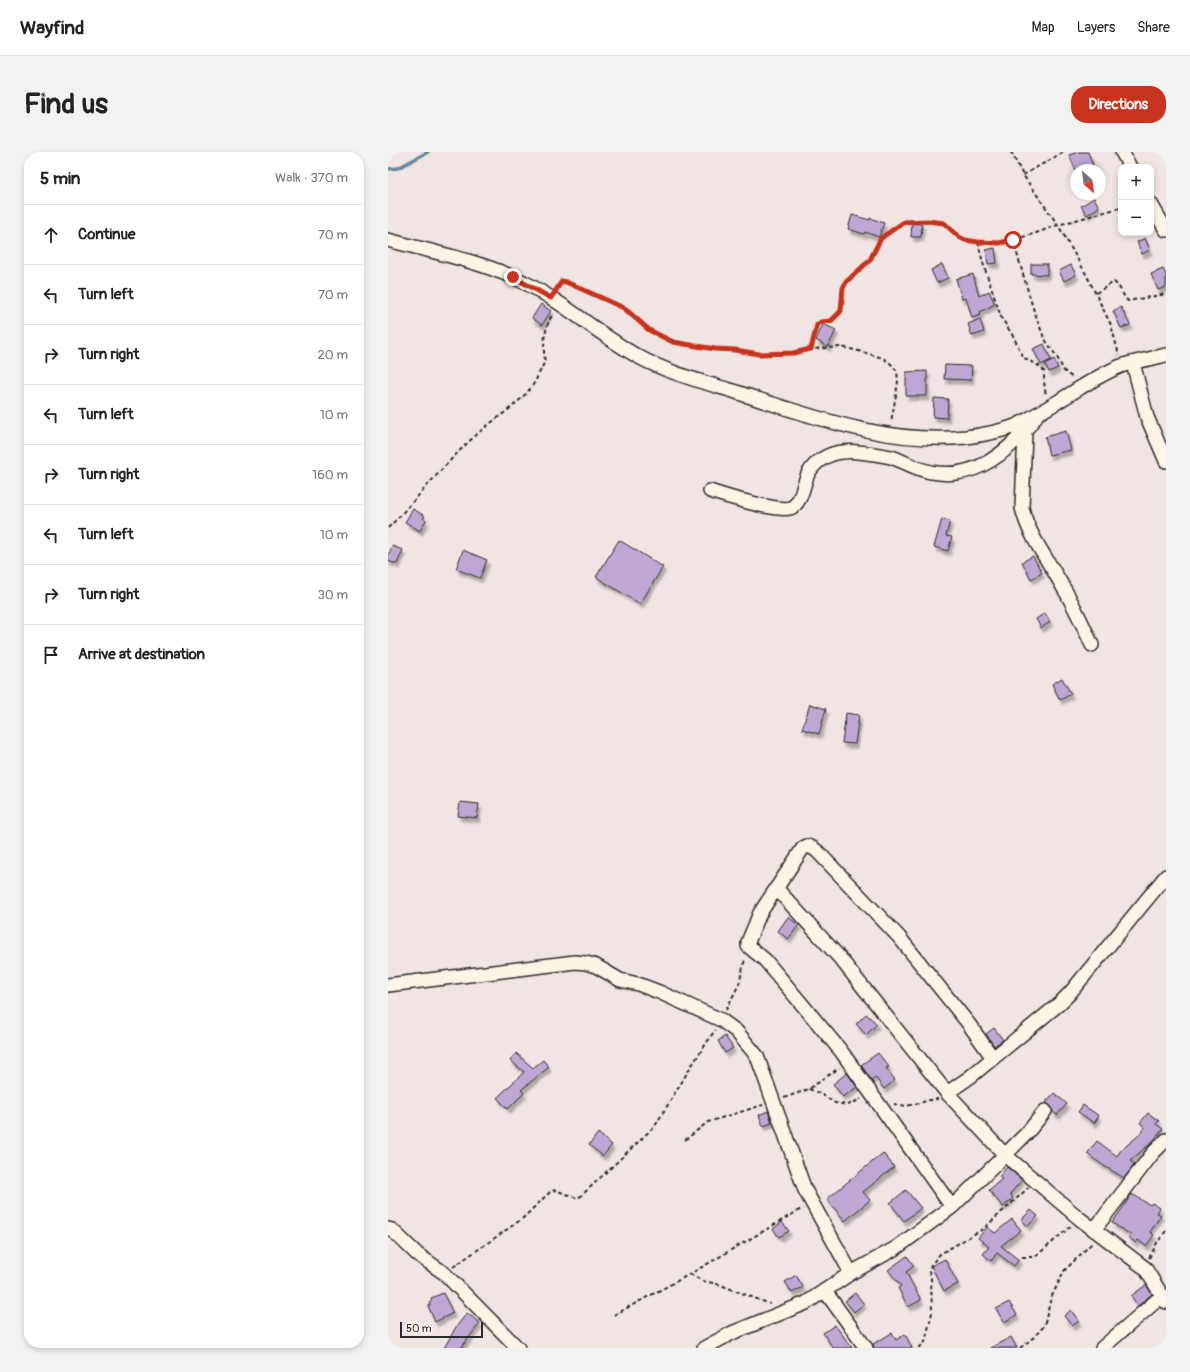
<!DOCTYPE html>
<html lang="en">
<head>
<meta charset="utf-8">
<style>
  :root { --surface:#fff; --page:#f2f2f2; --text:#222; --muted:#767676; --line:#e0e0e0; --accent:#c8321e }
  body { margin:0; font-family:Pangolin,sans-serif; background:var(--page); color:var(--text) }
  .controls { position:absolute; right:12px; top:12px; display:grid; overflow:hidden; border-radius:8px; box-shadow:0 2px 6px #0003 }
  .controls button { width:36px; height:36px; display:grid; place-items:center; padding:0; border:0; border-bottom:1px solid var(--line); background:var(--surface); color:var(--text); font:20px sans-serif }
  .compass { position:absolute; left:682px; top:12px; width:36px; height:36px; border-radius:50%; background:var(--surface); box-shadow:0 2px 6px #0003; rotate:152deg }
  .scale { position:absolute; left:12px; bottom:10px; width:83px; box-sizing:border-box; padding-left:4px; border:2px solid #2b2b2b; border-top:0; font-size:11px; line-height:14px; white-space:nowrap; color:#2b2b2b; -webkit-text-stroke:3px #fcf5e5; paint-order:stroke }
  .stop { position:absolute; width:12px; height:12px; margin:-9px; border:3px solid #c8321e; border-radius:50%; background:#fff }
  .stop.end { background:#c8321e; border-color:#fff; box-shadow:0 1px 4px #0008 }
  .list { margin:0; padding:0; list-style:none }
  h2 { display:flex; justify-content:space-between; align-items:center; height:52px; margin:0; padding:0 16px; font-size:17px }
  h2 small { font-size:13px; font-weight:400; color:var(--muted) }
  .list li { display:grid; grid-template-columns:26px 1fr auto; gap:12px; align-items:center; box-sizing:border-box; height:60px; padding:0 16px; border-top:1px solid var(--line) }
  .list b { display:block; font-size:15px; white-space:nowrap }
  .list em { font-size:13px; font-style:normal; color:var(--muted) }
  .icon { flex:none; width:22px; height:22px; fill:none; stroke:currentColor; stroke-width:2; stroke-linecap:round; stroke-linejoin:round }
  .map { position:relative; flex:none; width:778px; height:1196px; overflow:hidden; border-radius:16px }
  header { display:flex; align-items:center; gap:24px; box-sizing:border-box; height:56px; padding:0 20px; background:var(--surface); border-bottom:1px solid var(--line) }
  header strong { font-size:19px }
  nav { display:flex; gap:22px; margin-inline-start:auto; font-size:14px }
  .intro { display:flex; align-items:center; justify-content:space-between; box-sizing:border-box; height:96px; padding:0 24px }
  h1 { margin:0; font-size:28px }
  .button { padding:10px 18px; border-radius:16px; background:var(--accent); color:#fff; font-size:14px; font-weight:700 }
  main { display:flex; gap:24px; padding:0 24px }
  aside { flex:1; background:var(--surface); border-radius:16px; box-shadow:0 2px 6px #0003 }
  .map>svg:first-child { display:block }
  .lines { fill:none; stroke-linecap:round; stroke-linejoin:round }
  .stream { stroke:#65899e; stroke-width:3.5 }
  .building { fill:#bea7d5; stroke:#2b2b2b; filter:url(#shadow) }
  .minor-casing { stroke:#2b2b2b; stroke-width:16 }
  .path { stroke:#2b2b2b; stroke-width:2; stroke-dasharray:4 3; stroke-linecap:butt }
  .minor { stroke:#fcf5e5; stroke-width:13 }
  .route { stroke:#c8321e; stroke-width:5 }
</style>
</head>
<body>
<header>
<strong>Wayfind</strong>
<nav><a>Map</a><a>Layers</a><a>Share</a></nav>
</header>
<div class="intro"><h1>Find us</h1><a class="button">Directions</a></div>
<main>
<aside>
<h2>5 min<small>Walk · 370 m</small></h2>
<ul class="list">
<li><svg class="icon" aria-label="ahead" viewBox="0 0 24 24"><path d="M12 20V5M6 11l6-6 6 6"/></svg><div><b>Continue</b></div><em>70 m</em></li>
<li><svg class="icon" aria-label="left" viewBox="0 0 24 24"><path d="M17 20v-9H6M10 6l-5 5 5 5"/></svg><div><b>Turn left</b></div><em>70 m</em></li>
<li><svg class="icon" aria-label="right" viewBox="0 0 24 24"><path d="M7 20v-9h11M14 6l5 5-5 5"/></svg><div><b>Turn right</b></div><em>20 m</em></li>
<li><svg class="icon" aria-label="left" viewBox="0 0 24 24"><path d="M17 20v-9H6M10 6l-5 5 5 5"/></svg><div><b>Turn left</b></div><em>10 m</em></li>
<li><svg class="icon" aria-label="right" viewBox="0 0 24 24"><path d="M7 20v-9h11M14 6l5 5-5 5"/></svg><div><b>Turn right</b></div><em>160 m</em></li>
<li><svg class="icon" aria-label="left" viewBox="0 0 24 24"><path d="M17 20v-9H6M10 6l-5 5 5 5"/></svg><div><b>Turn left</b></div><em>10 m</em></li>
<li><svg class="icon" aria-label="right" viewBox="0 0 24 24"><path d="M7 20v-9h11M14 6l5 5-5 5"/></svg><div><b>Turn right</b></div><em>30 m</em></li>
<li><svg class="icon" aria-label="arrive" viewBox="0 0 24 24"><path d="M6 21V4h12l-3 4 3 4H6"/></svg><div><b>Arrive at destination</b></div></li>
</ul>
</aside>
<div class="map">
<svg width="778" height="1196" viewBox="0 0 778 1196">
  <defs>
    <filter id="shadow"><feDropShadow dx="2.5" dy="4.5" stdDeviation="1" flood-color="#0004"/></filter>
  </defs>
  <rect width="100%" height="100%" fill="#f0e5e2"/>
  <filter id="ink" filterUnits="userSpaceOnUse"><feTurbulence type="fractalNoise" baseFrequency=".025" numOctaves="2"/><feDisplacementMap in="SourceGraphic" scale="8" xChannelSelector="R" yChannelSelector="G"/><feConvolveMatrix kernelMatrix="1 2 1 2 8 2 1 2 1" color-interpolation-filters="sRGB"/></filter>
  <g filter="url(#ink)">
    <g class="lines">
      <path class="stream" d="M 0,17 L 10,16 L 40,0"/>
    </g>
    <path class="building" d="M 690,0 L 700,0 L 705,13 L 688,18 L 688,19 L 681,3 Z
      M 706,46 L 711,55 L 699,63 L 693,54 Z
      M 464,63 L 482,68 L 482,66 L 496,71 L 491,85 L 477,80 L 476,82 L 460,77 Z
      M 524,71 L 534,72 L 533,85 L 523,85 Z
      M 757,86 L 762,98 L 754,102 L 749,90 Z
      M 607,96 L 609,111 L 600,112 L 598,98 Z
      M 554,112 L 560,126 L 549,131 L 543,118 Z
      M 643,112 L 659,112 L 659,123 L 643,122 Z
      M 683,113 L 688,123 L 676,129 L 671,119 Z
      M 775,117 L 778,123 L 778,135 L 770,138 L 763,122 Z
      M 585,122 L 591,144 L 601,139 L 607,152 L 592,160 L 593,163 L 584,166 L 578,146 L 574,147 L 568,127 Z
      M 153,152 L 163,159 L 154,173 L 144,166 Z
      M 733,155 L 742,173 L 733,176 L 725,159 Z
      M 592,167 L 596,180 L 584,184 L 580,172 Z
      M 435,172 L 448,178 L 440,195 L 428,188 Z
      M 656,192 L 663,208 L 653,213 L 645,197 Z
      M 666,207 L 670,216 L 661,220 L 657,212 Z
      M 557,213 L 584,214 L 583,228 L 556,227 Z
      M 539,219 L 539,244 L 518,244 L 518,220 Z
      M 546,246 L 560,247 L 559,266 L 545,265 Z
      M 678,279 L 683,298 L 661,303 L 657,285 Z
      M 25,357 L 37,364 L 35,366 L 38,368 L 32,379 L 17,370 Z
      M 554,367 L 562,369 L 558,384 L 564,385 L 560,399 L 546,395 Z
      M 231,388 L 275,415 L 252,452 L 208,425 Z
      M 4,394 L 15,398 L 9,412 L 0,409 L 0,405 Z
      M 75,398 L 99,408 L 92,426 L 68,417 Z
      M 645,404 L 654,421 L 643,427 L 634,410 Z
      M 657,461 L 662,470 L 653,476 L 648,467 Z
      M 674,526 L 683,542 L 672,548 L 664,532 Z
      M 422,552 L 438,557 L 431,582 L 414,577 Z
      M 458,561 L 471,563 L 467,592 L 454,591 Z
      M 72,650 L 91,652 L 89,666 L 70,664 Z
      M 400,765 L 411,773 L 400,787 L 390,779 Z
      M 478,862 L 489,872 L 478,883 L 468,872 Z
      M 606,876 L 615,888 L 606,894 L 598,882 Z
      M 337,884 L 345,896 L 337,901 L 330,889 Z
      M 128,901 L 145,916 L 155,908 L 161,915 L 133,938 L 136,941 L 120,957 L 109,946 L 136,920 L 122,908 Z
      M 490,901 L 501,915 L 498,916 L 507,928 L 496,937 L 487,925 L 483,928 L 473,913 Z
      M 459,921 L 469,935 L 455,945 L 445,932 Z
      M 666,941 L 679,952 L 669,963 L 665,960 L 664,956 L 658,950 Z
      M 695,953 L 711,964 L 706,971 L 690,960 Z
      M 380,959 L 384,971 L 375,974 L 371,963 Z
      M 760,961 L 771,969 L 768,972 L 775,977 L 764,990 L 742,1009 L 747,1012 L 736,1026 L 716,1014 L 699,1002 L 709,989 L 729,1004 L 733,998 L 750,984 L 757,975 L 752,971 Z
      M 210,981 L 224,993 L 215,1004 L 201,993 Z
      M 495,1001 L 506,1015 L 475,1040 L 482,1048 L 457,1069 L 439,1047 Z
      M 619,1015 L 634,1028 L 622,1042 L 625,1046 L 615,1055 L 601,1038 L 614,1027 L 611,1025 Z
      M 518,1038 L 533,1056 L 516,1069 L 502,1051 Z
      M 744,1042 L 762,1053 L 764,1051 L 772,1056 L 769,1061 L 773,1063 L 762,1080 L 766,1083 L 758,1094 L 750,1088 L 748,1091 L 741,1086 L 743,1083 L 724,1071 Z
      M 643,1058 L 650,1064 L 640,1074 L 633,1068 Z
      M 624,1067 L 633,1078 L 613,1094 L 631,1108 L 626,1114 L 609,1101 L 603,1109 L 595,1102 L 601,1095 L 590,1086 L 599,1075 L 607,1081 Z
      M 394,1070 L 401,1079 L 391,1085 L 385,1077 Z
      M 519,1104 L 526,1114 L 518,1120 L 533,1148 L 520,1155 L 510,1136 L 513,1134 L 500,1118 Z
      M 557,1107 L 570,1132 L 556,1139 L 543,1114 Z
      M 408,1123 L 415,1135 L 404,1141 L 397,1130 Z
      M 758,1133 L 764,1142 L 750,1154 L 743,1144 Z
      M 55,1141 L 65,1161 L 47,1170 L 40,1154 L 42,1154 L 41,1151 L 44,1149 L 43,1146 Z
      M 467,1141 L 476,1152 L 466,1160 L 457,1149 Z
      M 621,1150 L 629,1163 L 616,1170 L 608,1157 Z
      M 683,1158 L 691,1169 L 684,1174 L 676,1164 Z
      M 79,1161 L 92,1171 L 73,1196 L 56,1196 L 68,1175 Z
      M 447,1173 L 464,1196 L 445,1196 L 435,1181 Z
      M 504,1181 L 508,1188 L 517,1182 L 524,1196 L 486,1196 L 485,1192 Z
      M 623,1185 L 629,1196 L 602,1196 Z"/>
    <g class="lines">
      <defs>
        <path id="minor" d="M 734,0 L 742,15
          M 763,52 L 778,78
          M 0,88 C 41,99 86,108 125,125 C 170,145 207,180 249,204 C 280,221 315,230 348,240 C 422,264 499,293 578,285 C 594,283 611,280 627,274 C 635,271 642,266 649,262 C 677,247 703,226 733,214 C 747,209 763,207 778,203
          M 745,211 L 759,265 L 778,309
          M 637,280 L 634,356 C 641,385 661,409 675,435 C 686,453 695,473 704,493
          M 322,339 C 336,344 391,360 402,356 C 414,352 415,332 420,322 C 427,309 441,301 455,300 C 466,298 492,303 503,305 C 516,309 529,318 543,320 C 587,329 622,299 647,266
          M 388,736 L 451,805 L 559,941 L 617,1003 L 692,1067 L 757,1116 L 778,1150
          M 0,833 L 187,810 L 198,811 L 208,814 L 232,828 L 250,832 L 271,840 L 333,868 L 348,879 L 369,904 L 417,1038 L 463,1121
          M 559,941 L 582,925 L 671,852 L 682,841 L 778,724
          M 564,1055 L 453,899 L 377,808 L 360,794 L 360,790 L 372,761 L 415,696 L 419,694 L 425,696 L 430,700 L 511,785 L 580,871 L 605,906
          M 0,1077 L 4,1078 L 29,1102 L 56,1121 L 130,1196
          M 706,1078 L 765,1001 L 778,988
          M 437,1139 L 478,1196
          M 316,1196 L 344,1181 L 418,1151 L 463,1121 L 508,1096 L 564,1055 L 617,1003 L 639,981 L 657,959
          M 714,1196 L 775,1143"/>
      </defs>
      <use href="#minor" class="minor-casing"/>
      <path class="path" d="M 623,0 L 635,23 L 670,73 L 698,122 L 723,173 L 731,203
        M 635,23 L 676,0
        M 625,88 L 645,156 L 656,186 L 669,205 L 676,219 L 685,226
        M 590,90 L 595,111 L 613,165 L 625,184 L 636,206 L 651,214 L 656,219 L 656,230 L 658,244
        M 169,136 L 174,129 L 178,130 L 236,156 L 261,178 L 276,186 L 291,191 L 327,197 L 347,198 L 371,202 L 405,201 L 423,197 L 453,195 L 467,198 L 495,206 L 503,212 L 509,219 L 510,229 L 508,243 L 503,270
        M 708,141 L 726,130 C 733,135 734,143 740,149 L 778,142
        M 423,197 L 429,173 L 433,170 L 443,169 L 450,163 L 453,159 L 455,136 L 458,130 L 481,108 L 493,86 L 516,70 L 519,69 L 556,71 L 571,85 L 577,88 L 590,90 L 611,91 L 625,88 L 648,81 L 670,73 L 731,56 L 733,57
        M 0,376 C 30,346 56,312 88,283 C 108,265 134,252 148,228 C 150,223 154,216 156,211 C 157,208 156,203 156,199 C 156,185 158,173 165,161
        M 338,858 L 351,832 L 357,807
        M 421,937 L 433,942 L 447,951 L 460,953 L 473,947
        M 396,946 L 421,937 L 451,916
        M 506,952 C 526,957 532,948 550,947
        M 297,988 L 320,970 L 375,953
        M 634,1105 L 647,1105 L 683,1074
        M 761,1106 L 769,1091 L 778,1079
        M 65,1115 L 134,1067 L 163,1039 L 167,1038 L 189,1046 L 193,1044 L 267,974 L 302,916 L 327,878
        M 302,1122 L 315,1129 L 330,1132 L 382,1152
        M 226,1163 L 302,1122 L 415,1056
        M 531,1196 L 537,1190 L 544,1161 L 543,1126 L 541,1119 L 543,1113 L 552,1102 L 595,1077 L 640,1036
        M 632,1196 L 646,1185 L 656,1174 L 663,1146 L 676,1119 L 704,1091"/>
      <use href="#minor" class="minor"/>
    </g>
  </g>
  <g class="lines" filter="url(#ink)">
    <path class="route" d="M 125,125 L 163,146 L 174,129 L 178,130 L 236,156 L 261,178 L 285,190 L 327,197 L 347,198 L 371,202 L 405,201 L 423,197 L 429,173 L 433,170 L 443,169 L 453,159 L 455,136 L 458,130 L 482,108 L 493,86 L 516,70 L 540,69 L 556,71 L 571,85 L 577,88 L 590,90 L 611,91 L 625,88"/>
  </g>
</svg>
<div class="controls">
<button>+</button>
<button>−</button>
</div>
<svg class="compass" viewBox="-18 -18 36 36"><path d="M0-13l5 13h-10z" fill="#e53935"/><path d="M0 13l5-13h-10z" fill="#767676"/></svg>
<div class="scale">50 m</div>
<div class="stop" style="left:625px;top:88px"></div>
<div class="stop end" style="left:125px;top:125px"></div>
</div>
</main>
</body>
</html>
